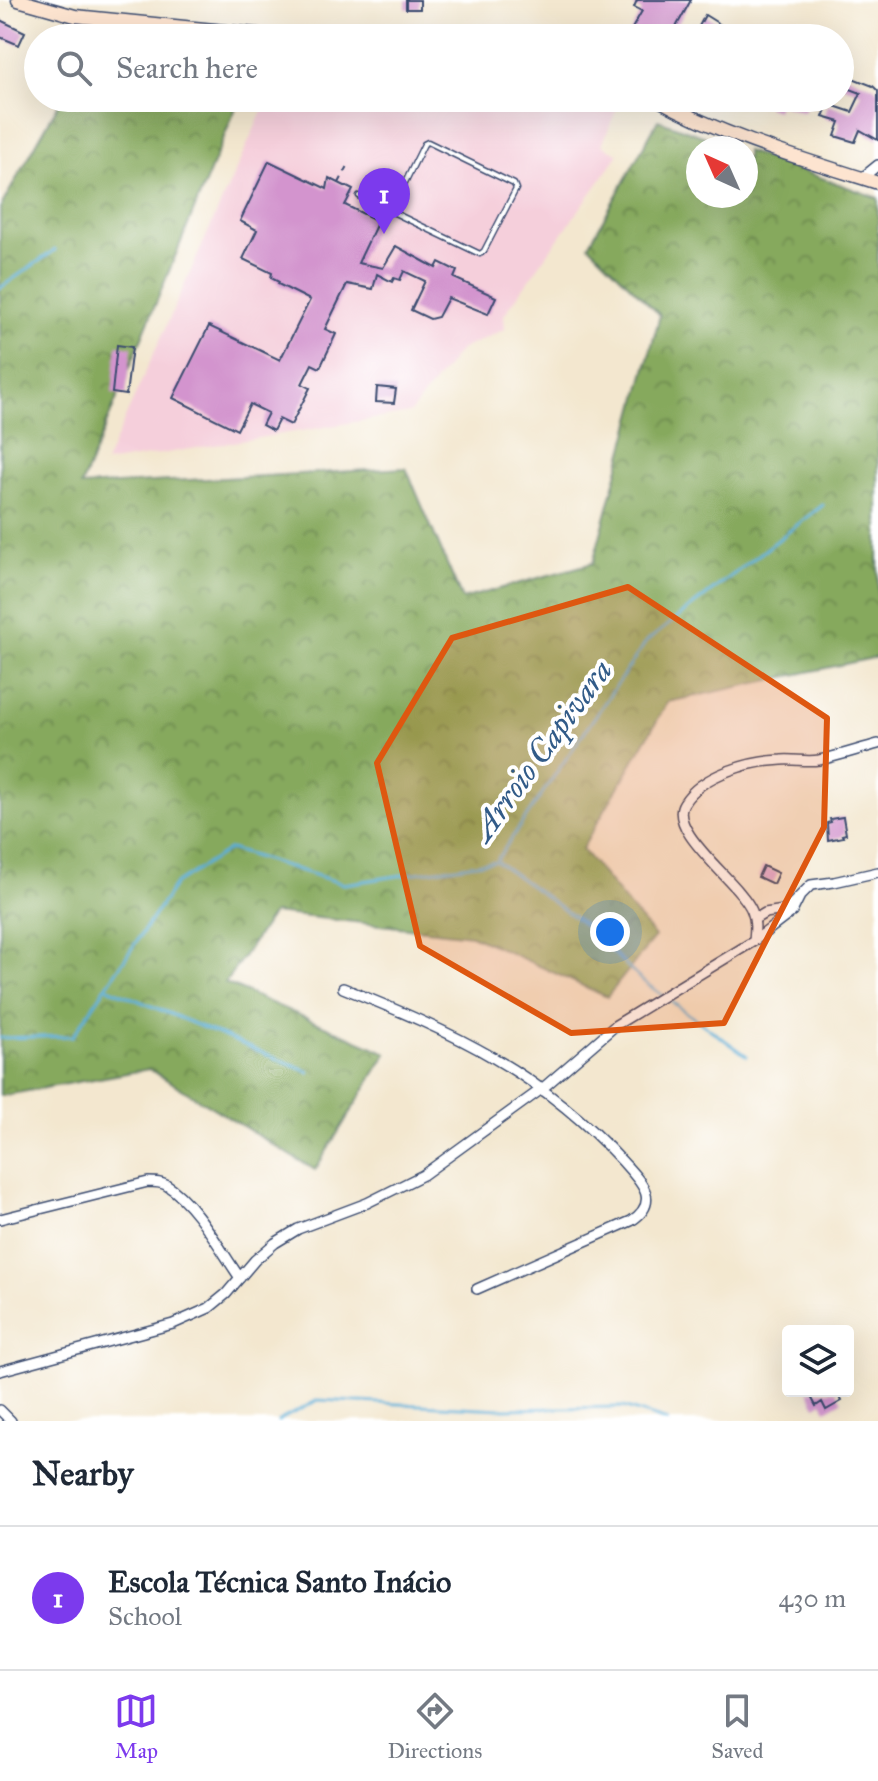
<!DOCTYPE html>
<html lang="en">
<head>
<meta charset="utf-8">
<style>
  :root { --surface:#fff; --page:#f2f2f3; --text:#1f2937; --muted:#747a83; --line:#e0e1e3; --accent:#7c3aed }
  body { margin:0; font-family:"IM FELL Great Primer",serif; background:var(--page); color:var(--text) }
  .controls { position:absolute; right:24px; bottom:24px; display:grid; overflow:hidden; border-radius:8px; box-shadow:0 8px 32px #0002 }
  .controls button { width:72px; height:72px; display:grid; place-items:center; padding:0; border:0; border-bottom:2px solid var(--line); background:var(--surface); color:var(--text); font:40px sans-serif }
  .compass { position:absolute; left:686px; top:136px; width:72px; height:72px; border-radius:50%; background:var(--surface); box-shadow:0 8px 32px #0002; rotate:315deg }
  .you { position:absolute; left:610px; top:932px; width:28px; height:28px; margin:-20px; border:6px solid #fff; border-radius:50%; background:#1a73e8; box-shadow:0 0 0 12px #1a73e833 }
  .badge { display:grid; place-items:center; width:52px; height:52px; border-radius:50%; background:var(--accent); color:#fff; font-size:26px; font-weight:700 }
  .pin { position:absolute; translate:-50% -66px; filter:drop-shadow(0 2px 4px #0008) }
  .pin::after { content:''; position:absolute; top:42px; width:28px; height:24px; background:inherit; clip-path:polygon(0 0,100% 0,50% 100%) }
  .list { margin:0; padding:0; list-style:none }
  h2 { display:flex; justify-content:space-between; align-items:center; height:104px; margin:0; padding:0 32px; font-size:34px }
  h2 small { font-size:26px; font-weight:400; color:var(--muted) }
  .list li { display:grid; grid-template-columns:52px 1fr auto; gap:24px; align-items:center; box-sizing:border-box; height:144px; padding:0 32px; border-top:2px solid var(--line) }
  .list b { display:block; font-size:30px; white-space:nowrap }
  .list p { margin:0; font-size:26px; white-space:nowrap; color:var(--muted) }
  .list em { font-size:26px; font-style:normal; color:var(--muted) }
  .icon { flex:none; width:44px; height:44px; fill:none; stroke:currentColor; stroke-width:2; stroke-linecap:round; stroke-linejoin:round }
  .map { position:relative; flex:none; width:878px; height:1421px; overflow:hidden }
  .search { position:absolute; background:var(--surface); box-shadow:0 8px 32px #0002; left:24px; right:24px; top:24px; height:88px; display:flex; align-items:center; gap:20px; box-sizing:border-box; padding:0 28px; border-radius:44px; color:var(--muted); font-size:30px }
  .sheet { height:248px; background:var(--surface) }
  nav { display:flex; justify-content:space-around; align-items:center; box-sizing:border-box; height:112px; border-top:2px solid var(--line); background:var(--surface); font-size:22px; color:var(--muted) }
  nav a { display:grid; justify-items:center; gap:4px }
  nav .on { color:var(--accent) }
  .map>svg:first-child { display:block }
  .built { fill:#f5cfdb }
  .forest { fill:url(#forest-crowns); stroke:#506c5e; stroke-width:2 }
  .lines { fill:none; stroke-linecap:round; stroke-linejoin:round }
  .stream { stroke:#5baed6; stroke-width:3 }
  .building { fill:#d394ce }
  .lane-casing { stroke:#3b4b6f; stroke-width:7 }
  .street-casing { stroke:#3b4b6f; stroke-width:12 }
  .secondary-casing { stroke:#3b4b6f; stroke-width:15 }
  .path { stroke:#3b4b6f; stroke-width:2; stroke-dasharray:6 6; stroke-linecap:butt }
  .lane { stroke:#fff; stroke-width:4 }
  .street { stroke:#fff; stroke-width:9 }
  .secondary { stroke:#fde4d0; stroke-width:12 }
  .marked { fill:#de5710; fill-opacity:0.2; stroke:#de5710; stroke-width:6; stroke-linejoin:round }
  .labels { text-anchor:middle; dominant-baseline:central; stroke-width:8; stroke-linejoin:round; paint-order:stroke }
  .water-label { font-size:32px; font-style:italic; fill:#315b88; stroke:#fff }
</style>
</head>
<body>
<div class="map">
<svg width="878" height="1421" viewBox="0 0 878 1421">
  <defs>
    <pattern id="forest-crowns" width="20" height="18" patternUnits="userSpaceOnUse" patternTransform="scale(2)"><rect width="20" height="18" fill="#86a95d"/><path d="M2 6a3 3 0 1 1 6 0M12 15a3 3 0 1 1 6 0" fill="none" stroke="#6d8a50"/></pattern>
  </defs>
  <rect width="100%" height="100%" fill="#fff"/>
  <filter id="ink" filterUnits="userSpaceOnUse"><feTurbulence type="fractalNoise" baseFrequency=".0125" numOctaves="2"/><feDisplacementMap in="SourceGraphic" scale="16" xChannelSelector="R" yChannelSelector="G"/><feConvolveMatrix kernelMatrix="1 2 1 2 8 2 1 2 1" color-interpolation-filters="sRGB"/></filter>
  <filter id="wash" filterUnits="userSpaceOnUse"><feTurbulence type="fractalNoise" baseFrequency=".006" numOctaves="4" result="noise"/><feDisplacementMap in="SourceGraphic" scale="32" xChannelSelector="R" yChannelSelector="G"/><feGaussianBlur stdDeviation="1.8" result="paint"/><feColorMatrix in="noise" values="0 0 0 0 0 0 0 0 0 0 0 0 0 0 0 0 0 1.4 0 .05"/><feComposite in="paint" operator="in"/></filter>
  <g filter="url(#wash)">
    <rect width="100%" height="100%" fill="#f3e7cf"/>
    <path class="built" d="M 268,98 L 599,98 L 617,108 L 602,145 L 619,154 L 504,315 L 505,329 L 460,350 L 410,413 L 105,463 Z"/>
    <path class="forest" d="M 62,98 L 240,98 L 81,486 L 406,468 L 462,599 L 593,563 L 660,315 L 589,245 L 658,120 L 736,148 L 698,148 L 698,196 L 746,196 L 746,151 L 878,198 L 878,657 L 668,702 L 582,849 L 655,937 L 607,997 L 471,935 L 273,913 L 225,983 L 387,1053 L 315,1170 L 149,1069 L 0,1096 L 0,208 Z"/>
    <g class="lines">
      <path class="stream" d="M 0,288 L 55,250
        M 496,861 L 585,925 L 640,979 L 747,1056
        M 106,987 L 309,1072
        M 0,1038 L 73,1036 L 175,884 L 230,849 L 344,884 L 496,861 L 646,642 L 823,505
        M 278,1421 L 318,1400 L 501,1409 L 623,1407 L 667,1421"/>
    </g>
    <g id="blocks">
      <path class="building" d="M 406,0 L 420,0 L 420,9 L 406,9 Z
        M 637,0 L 691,0 L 670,38 L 647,38 L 630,32 L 642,11 L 634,7 Z
        M 705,15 L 729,30 L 725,38 L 701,38 L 705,32 L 698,28 Z
        M 0,20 L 25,32 L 19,45 L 0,37 Z
        M 840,73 L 873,86 L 878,91 L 878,140 L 860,130 L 855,142 L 835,136 L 840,122 L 823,117 L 828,104 L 852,112 L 861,93 L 840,85 Z
        M 766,98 L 809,98 L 804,112 L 779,104 L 777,110 L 767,107 L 769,101 Z
        M 269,161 L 327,189 L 329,178 L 353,190 L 345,205 L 378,221 L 358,263 L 383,268 L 396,246 L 436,268 L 439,262 L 457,271 L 454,278 L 496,297 L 488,314 L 448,298 L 438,317 L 430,319 L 411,310 L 425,281 L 404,271 L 400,280 L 394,278 L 392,282 L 377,274 L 373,289 L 347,284 L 325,329 L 336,334 L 320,368 L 312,364 L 302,384 L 310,388 L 291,425 L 279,419 L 273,431 L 262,425 L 268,413 L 250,404 L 237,430 L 173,398 L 209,326 L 280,360 L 310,300 L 278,284 L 279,282 L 271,278 L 272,273 L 243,259 L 257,230 L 240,221 Z
        M 117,345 L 132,347 L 126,395 L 112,393 Z
        M 377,387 L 396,389 L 394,403 L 376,402 Z
        M 843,817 L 846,834 L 842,835 L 843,837 L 828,840 L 827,823 L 831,822 L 830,819 Z
        M 763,866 L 778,873 L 773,884 L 758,877 Z
        M 808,1391 L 836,1391 L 842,1401 L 826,1410 L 822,1402 L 816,1406 Z"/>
    </g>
  </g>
  <g filter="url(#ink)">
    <use href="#blocks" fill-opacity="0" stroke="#3b4b6f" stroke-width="2"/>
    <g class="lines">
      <defs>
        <path id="lane" d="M 359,196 L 480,254 L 484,251 L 516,189 L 514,184 L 428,142 L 424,144 L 391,211"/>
        <path id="street" d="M 862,178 L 878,165
          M 755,919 L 765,913 L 784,910 L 790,906 L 811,885 L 834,882 L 878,872
          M 754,941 C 755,930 756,921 752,911 C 741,883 666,831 684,803 C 702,774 751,761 782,760 C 794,759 807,762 819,760 C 839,756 859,749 878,744
          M 343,988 C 455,1033 539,1071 623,1162 C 640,1181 662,1201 631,1221 L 477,1289
          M 0,1219 L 148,1182 C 155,1182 160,1182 166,1185 C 195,1202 221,1251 240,1278
          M 0,1371 L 173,1324 L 209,1308 L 226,1294 L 255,1260 L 275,1243 L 298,1229 L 367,1203 L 423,1175 L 543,1088 L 616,1025 L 754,941 L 792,912 L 800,896
          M 0,1410 L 11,1421"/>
        <path id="secondary" d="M 18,0 L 75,16 L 296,38
          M 655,98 C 725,137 802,159 878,183"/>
      </defs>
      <use href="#lane" class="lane-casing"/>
      <use href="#street" class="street-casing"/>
      <use href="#secondary" class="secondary-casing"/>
      <path class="path" d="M 339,183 L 348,166"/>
      <use href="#lane" class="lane"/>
      <use href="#street" class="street"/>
      <use href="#secondary" class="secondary"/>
    </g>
  </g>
  <path class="marked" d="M 628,587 L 827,718 L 824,827 L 724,1023 L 571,1033 L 420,946 L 377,763 L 452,638 Z"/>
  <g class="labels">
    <g class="water-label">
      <text transform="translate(542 750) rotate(-54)">Arroio Capivara</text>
    </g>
  </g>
</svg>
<div class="controls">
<button><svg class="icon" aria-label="layers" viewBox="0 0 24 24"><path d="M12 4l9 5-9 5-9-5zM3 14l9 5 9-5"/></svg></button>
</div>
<svg class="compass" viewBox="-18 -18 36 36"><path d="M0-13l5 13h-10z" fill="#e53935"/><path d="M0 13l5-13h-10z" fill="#747a83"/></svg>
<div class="you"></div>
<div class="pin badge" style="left:384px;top:234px">1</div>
<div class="search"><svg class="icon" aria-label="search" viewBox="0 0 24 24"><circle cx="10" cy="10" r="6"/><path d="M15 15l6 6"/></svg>Search here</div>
</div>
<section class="sheet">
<h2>Nearby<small></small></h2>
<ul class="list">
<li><span class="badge">1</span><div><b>Escola Técnica Santo Inácio</b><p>School</p></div><em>430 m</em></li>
</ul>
</section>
<nav>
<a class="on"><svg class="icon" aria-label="map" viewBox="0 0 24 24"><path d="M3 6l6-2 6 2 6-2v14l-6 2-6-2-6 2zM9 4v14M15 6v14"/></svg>Map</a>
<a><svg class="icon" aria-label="directions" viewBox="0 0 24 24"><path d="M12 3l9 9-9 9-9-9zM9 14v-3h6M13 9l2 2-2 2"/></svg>Directions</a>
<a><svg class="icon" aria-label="saved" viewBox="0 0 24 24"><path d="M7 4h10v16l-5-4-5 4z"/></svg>Saved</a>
</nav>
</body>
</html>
